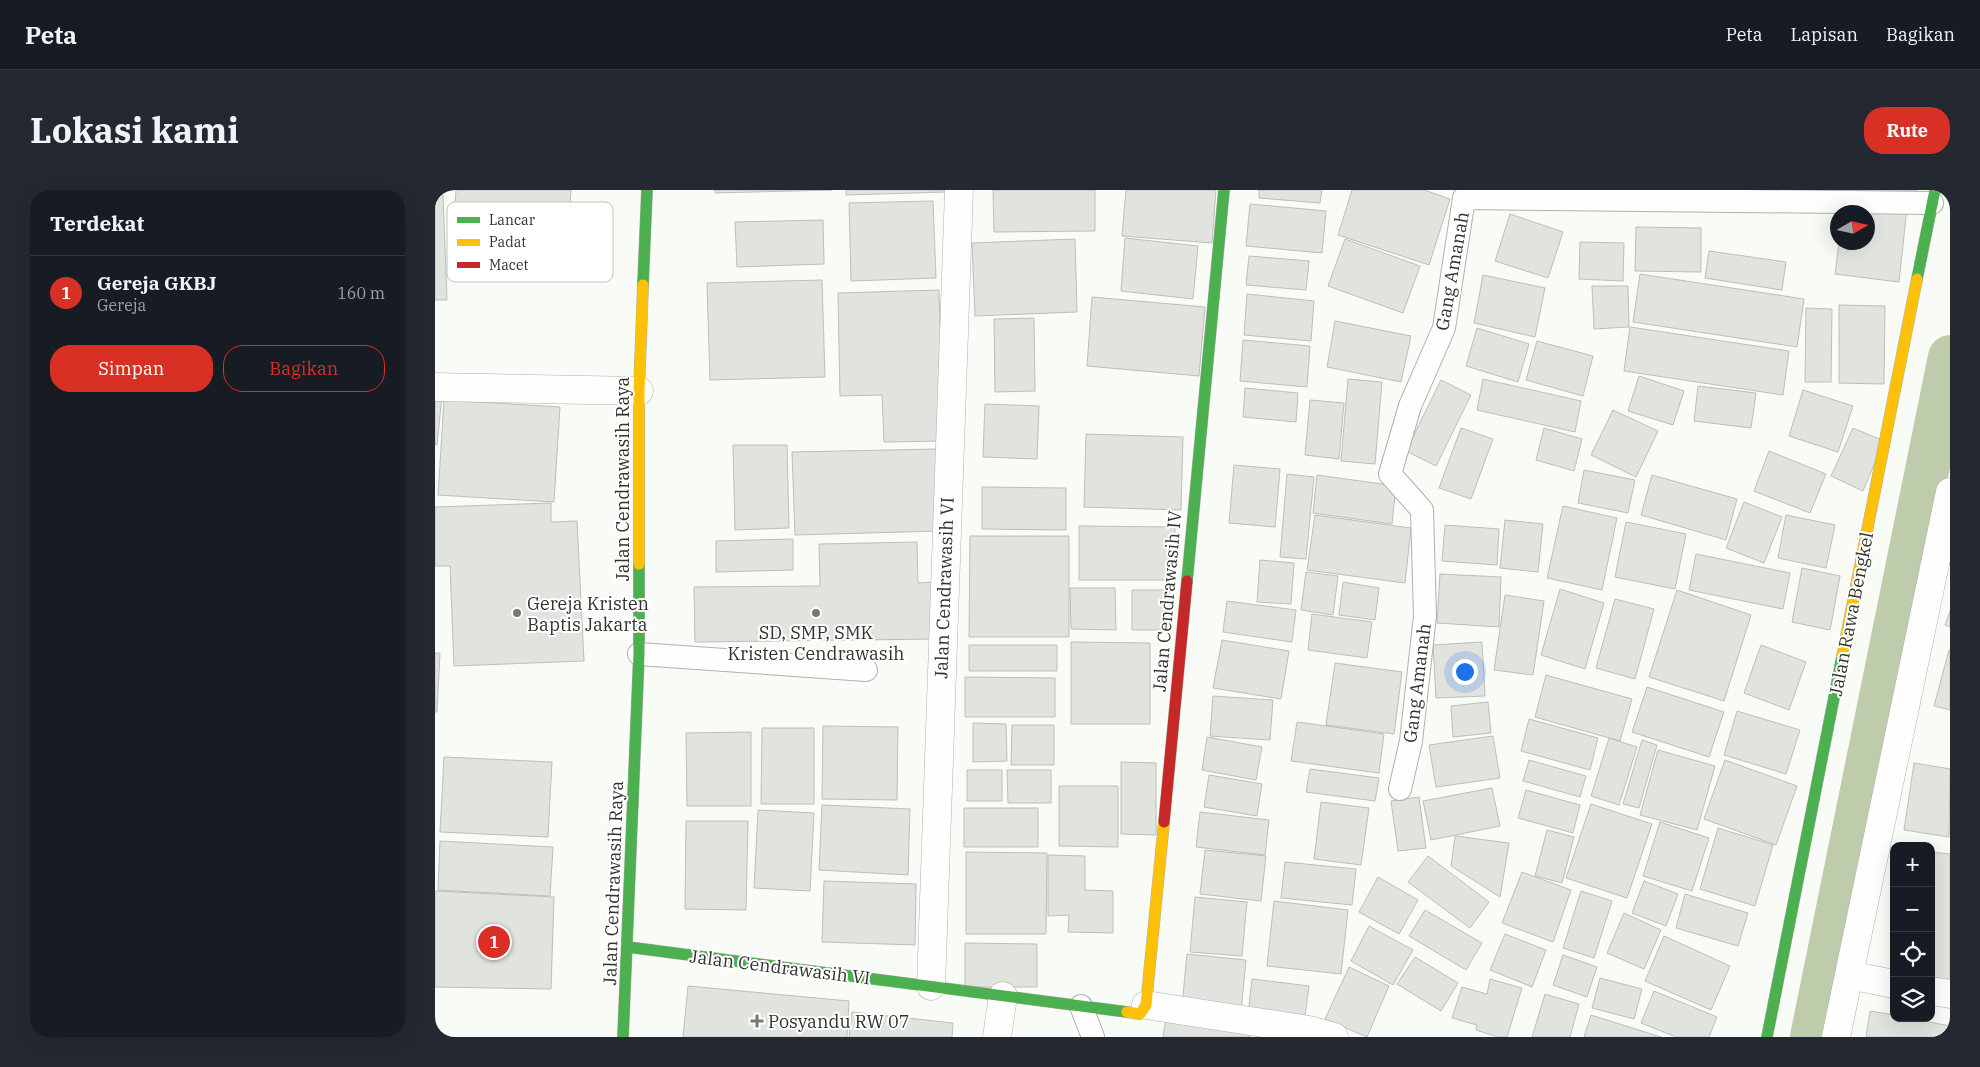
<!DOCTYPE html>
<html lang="id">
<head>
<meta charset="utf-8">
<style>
  :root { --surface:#171b24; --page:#242831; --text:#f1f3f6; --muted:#9ea1a6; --line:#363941; --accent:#d93025 }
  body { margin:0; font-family:"IBM Plex Serif",serif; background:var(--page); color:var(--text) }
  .controls { position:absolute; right:15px; bottom:15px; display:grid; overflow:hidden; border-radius:10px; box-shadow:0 5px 20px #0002 }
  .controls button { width:45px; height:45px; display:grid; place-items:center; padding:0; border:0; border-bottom:1px solid var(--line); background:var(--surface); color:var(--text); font:25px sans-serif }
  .compass { position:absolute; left:1395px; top:15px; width:45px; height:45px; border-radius:50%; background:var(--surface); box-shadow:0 5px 20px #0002; rotate:81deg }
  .you { position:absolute; left:1029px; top:481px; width:18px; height:18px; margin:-12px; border:4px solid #fff; border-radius:50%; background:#1a73e8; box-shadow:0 0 0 8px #1a73e833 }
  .badge { display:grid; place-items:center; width:32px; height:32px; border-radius:50%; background:var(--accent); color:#fff; font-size:16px; font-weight:700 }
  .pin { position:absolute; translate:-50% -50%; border:2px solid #fff; box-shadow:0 1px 5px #0006 }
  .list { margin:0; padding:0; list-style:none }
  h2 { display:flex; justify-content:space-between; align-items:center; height:65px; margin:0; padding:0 20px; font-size:21px }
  h2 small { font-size:16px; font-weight:400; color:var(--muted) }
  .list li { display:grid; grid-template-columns:32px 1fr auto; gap:15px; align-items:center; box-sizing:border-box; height:75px; padding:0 20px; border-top:1px solid var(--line) }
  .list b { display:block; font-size:19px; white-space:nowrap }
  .list p { margin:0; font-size:16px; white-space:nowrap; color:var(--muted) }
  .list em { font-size:16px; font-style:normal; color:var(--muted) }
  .actions { display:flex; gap:10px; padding:15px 20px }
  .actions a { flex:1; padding:11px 0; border:1px solid var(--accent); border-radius:20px; text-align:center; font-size:18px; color:var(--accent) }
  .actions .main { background:var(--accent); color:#fff }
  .icon { flex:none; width:28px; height:28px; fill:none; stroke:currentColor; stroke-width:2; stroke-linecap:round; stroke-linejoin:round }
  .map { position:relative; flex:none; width:1515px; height:847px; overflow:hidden; border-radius:20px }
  header { display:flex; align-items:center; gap:30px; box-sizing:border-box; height:70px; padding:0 25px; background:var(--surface); border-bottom:1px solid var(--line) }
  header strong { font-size:24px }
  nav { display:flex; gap:28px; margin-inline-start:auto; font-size:18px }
  .intro { display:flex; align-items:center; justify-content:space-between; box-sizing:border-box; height:120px; padding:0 30px }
  h1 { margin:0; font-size:35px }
  .button { padding:12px 22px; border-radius:20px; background:var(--accent); color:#fff; font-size:18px; font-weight:700 }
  main { display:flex; gap:30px; padding:0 30px }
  aside { flex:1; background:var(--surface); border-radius:20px; box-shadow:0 5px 20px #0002 }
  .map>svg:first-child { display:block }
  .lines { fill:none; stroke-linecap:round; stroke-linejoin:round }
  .canal { stroke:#beccac; stroke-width:44 }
  .building { fill:#e1e3df; stroke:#bdbebb }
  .lane-casing { stroke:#afb1ad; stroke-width:24 }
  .street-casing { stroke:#afb1ad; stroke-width:29 }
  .fast-casing { stroke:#afb1ad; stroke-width:12 }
  .slow-casing { stroke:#afb1ad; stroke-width:12 }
  .jam-casing { stroke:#afb1ad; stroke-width:12 }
  .lane { stroke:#fefefe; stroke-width:22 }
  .street { stroke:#fefefe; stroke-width:28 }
  .fast { stroke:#4caf50; stroke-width:11 }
  .slow { stroke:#ffc107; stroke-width:11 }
  .jam { stroke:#c62828; stroke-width:11 }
  .poi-dot { fill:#777975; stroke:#fff; stroke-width:2 }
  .labels { text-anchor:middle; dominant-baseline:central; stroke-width:4; stroke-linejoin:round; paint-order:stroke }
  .street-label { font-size:18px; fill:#31332f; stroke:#fff }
  .poi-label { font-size:18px; fill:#31332f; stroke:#fff; text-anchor:start }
  .key { fill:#fff; stroke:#c1c2c1; stroke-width:1 }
  .key-label { font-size:14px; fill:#31332f }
</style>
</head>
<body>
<header>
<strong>Peta</strong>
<nav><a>Peta</a><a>Lapisan</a><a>Bagikan</a></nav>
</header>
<div class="intro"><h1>Lokasi kami</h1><a class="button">Rute</a></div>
<main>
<aside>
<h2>Terdekat<small></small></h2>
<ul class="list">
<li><span class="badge">1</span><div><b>Gereja GKBJ</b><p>Gereja</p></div><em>160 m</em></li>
</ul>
<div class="actions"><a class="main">Simpan</a><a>Bagikan</a></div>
</aside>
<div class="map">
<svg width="1515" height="847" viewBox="0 0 1515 847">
  <rect width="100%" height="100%" fill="#f9fbf6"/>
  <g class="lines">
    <path class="canal" d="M 1377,847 L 1515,167"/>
  </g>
  <path class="building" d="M 21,0 L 136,0 L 132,64 L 17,58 Z
    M 280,0 L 397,0 L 280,3 Z
    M 411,0 L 511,0 L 511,2 L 411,5 Z
    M 558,0 L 660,0 L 660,41 L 559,42 Z
    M 691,0 L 781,0 L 777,53 L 687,46 Z
    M 824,0 L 887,0 L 885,13 L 824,8 Z
    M 917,0 L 989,0 L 1015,9 L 994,75 L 903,45 Z
    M 1423,0 L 1482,0 L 1482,4 L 1422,4 Z
    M 8,5 L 12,110 L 0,110 L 0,6 Z
    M 498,11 L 501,88 L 416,91 L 414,13 Z
    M 815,14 L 891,21 L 887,63 L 811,56 Z
    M 1472,18 L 1464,92 L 1400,84 L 1404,52 L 1432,52 L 1432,22 Z
    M 1075,24 L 1128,42 L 1113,88 L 1060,71 Z
    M 388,30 L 389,74 L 302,77 L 300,32 Z
    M 1201,37 L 1266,38 L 1266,82 L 1200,81 Z
    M 690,48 L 763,56 L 758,109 L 686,101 Z
    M 640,49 L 642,122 L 540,126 L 537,53 Z
    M 910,49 L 985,76 L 968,123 L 893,96 Z
    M 1145,52 L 1189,53 L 1188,91 L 1144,89 Z
    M 1274,61 L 1351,72 L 1347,100 L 1270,88 Z
    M 814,66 L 874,71 L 871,100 L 811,95 Z
    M 1205,84 L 1369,109 L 1362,157 L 1198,132 Z
    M 1048,85 L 1110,98 L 1100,147 L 1039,133 Z
    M 387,90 L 390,187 L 275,190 L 272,93 Z
    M 1157,96 L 1193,96 L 1194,137 L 1159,139 Z
    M 504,100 L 508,251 L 449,252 L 447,205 L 405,206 L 403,103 Z
    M 812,104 L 879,111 L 876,151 L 809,145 Z
    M 657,107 L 770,117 L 764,186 L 652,176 Z
    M 1404,115 L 1450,116 L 1449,194 L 1404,193 Z
    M 1371,118 L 1397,119 L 1396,192 L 1370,192 Z
    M 599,128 L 600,201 L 560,202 L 559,129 Z
    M 900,131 L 976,146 L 966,192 L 892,177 Z
    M 1195,137 L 1354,161 L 1348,205 L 1189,181 Z
    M 1042,138 L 1094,154 L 1083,192 L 1031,176 Z
    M 808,150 L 875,156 L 872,197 L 805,191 Z
    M 1102,151 L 1158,166 L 1148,206 L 1091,190 Z
    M 1204,186 L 1249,201 L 1238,235 L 1193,221 Z
    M 913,189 L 947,192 L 940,274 L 906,271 Z
    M 1048,189 L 1146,211 L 1140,242 L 1042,220 Z
    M 1006,190 L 1036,205 L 1001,276 L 971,261 Z
    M 1263,196 L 1321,203 L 1316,238 L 1259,231 Z
    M 810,198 L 863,203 L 861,232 L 808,227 Z
    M 1368,200 L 1418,216 L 1403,262 L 1354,246 Z
    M 0,205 L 7,206 L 2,255 L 0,255 Z
    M 9,210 L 125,217 L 119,312 L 3,305 Z
    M 875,210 L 909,213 L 904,269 L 870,265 Z
    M 550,214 L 604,216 L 602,269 L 548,267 Z
    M 1178,220 L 1223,241 L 1201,287 L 1156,265 Z
    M 1026,238 L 1058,249 L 1036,309 L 1004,298 Z
    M 1109,238 L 1147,249 L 1139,281 L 1101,270 Z
    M 1418,238 L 1449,251 L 1428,301 L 1396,286 Z
    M 651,244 L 748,247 L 746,320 L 649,317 Z
    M 298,255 L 352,255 L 354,338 L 300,340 Z
    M 503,259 L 505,341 L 360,345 L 357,262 Z
    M 1334,261 L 1391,284 L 1375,323 L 1319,301 Z
    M 799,275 L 845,279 L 840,337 L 794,333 Z
    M 1149,280 L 1200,290 L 1193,323 L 1143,313 Z
    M 852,284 L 879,287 L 871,369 L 845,367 Z
    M 882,285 L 961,296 L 957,334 L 878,323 Z
    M 1217,285 L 1302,309 L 1291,350 L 1206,325 Z
    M 547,297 L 631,298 L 631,340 L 547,339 Z
    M 1309,312 L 1347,327 L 1329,373 L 1291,358 Z
    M 116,313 L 116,332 L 142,331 L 149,471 L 19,476 L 15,376 L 0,376 L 0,317 Z
    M 1128,316 L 1182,328 L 1167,400 L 1112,388 Z
    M 880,325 L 976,338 L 970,393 L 872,380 Z
    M 1351,325 L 1400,335 L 1391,378 L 1343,368 Z
    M 1070,330 L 1108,334 L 1103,382 L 1065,378 Z
    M 1191,332 L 1251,344 L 1240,399 L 1180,387 Z
    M 1010,335 L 1064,339 L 1062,375 L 1007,371 Z
    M 644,336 L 740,337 L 740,390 L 644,390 Z
    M 535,346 L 634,346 L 634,447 L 534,447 Z
    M 358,349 L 358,380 L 281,382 L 281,351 Z
    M 482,352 L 483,393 L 502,392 L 503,449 L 260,452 L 259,397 L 385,396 L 384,354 Z
    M 1261,364 L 1355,383 L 1348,419 L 1254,400 Z
    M 825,370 L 859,373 L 856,414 L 822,412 Z
    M 1367,378 L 1405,386 L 1395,440 L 1357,432 Z
    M 871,382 L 903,386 L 898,425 L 866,420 Z
    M 1005,384 L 1066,387 L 1064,437 L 1002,433 Z
    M 908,392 L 944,398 L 940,430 L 904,425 Z
    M 635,398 L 680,398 L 681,440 L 636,439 Z
    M 1125,399 L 1169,413 L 1150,479 L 1106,465 Z
    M 697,400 L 735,400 L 735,440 L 697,440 Z
    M 1242,400 L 1316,425 L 1289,511 L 1214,487 Z
    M 1070,405 L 1109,411 L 1098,485 L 1059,480 Z
    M 1180,409 L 1219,419 L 1200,489 L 1161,478 Z
    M 792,411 L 861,420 L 857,452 L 788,442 Z
    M 1515,421 L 1515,437 L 1510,435 Z
    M 877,424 L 937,432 L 932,468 L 873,460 Z
    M 787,450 L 854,461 L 846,509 L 778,498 Z
    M 636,452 L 715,453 L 715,534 L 636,534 Z
    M 1047,452 L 1050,506 L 1001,508 L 998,455 Z
    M 534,455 L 622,455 L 622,481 L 534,481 Z
    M 1326,455 L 1371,472 L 1354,520 L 1309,503 Z
    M 1514,460 L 1515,460 L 1515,520 L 1499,516 Z
    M 0,463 L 5,463 L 2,522 L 0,522 Z
    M 900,473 L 967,482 L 959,544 L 891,535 Z
    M 1111,485 L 1197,509 L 1185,551 L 1100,527 Z
    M 530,487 L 620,488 L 620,527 L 530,527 Z
    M 1212,497 L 1289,522 L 1274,567 L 1197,542 Z
    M 778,506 L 838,510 L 835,550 L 775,546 Z
    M 1053,512 L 1056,543 L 1018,547 L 1016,516 Z
    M 1302,521 L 1365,540 L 1351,584 L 1289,565 Z
    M 1094,529 L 1163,548 L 1155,580 L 1086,561 Z
    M 862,532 L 949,544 L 944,583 L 856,571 Z
    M 538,533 L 571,534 L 572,571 L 538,572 Z
    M 577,535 L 619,535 L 619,575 L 576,575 Z
    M 388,536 L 463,537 L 462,610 L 387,609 Z
    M 327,538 L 379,538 L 379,614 L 326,614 Z
    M 316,542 L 316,616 L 252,616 L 251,543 Z
    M 1058,546 L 1065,588 L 1001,597 L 994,555 Z
    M 772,547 L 827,557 L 821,590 L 767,580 Z
    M 1174,548 L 1202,557 L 1184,615 L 1156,606 Z
    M 1207,550 L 1222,555 L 1204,618 L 1188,614 Z
    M 1223,560 L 1280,576 L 1262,640 L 1205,625 Z
    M 9,567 L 117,572 L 113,647 L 5,642 Z
    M 1094,570 L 1151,586 L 1145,607 L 1088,591 Z
    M 1290,570 L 1362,596 L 1341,655 L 1269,629 Z
    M 686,572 L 721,573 L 721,645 L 686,644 Z
    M 1479,573 L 1515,579 L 1514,647 L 1469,640 Z
    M 875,579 L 944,588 L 940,611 L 871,602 Z
    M 532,580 L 567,580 L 567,611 L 532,611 Z
    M 572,580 L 616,580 L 616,613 L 573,613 Z
    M 774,585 L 827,594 L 822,626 L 769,617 Z
    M 624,596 L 683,596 L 683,657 L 624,656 Z
    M 1057,598 L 1065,636 L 996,650 L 988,611 Z
    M 1091,600 L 1145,615 L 1138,643 L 1083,628 Z
    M 984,607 L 991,658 L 963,661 L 956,611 Z
    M 886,612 L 934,618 L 926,675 L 879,669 Z
    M 1156,614 L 1217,634 L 1192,708 L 1131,688 Z
    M 387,615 L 475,619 L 473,685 L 384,680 Z
    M 529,618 L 603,618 L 603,657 L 529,657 Z
    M 323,620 L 379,623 L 375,701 L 319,698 Z
    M 765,622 L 834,630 L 830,665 L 761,657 Z
    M 251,631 L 313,631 L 311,720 L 250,719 Z
    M 1225,632 L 1274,648 L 1257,701 L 1208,686 Z
    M 1283,638 L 1338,655 L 1320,716 L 1265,699 Z
    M 1112,640 L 1139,647 L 1127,693 L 1100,686 Z
    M 1020,646 L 1074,653 L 1065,707 L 1016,676 Z
    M 5,651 L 118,657 L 115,706 L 3,700 Z
    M 770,660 L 831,666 L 826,711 L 765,704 Z
    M 531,662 L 612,663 L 611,744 L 531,744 Z
    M 1496,662 L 1515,664 L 1515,794 L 1496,791 Z
    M 613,665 L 650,666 L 650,700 L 678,701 L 678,743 L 633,742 L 634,725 L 613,726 Z
    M 993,666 L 1054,712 L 1035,738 L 973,692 Z
    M 850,672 L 921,679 L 917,715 L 846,708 Z
    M 1087,682 L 1136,700 L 1118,752 L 1067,733 Z
    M 943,687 L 983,710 L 964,744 L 924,722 Z
    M 389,691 L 481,694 L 480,755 L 387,752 Z
    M 1209,691 L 1243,704 L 1231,736 L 1197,723 Z
    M 0,701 L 119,707 L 116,799 L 0,797 Z
    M 1146,701 L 1177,711 L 1159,768 L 1128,758 Z
    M 1250,704 L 1313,723 L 1303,756 L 1241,738 Z
    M 760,707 L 812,712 L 807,766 L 755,762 Z
    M 839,711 L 913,720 L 906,784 L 832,776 Z
    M 990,720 L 1047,753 L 1031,780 L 974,746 Z
    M 1189,723 L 1226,740 L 1209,779 L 1172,763 Z
    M 934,736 L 978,760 L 958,795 L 916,771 Z
    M 1070,744 L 1111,760 L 1097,797 L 1055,780 Z
    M 1229,746 L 1295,776 L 1276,820 L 1210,791 Z
    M 530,753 L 602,754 L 602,797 L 530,797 Z
    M 752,764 L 811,770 L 806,822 L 747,816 Z
    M 1128,765 L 1162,777 L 1152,807 L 1118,795 Z
    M 980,767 L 1023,793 L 1006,821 L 962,794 Z
    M 914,777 L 954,796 L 932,847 L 890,829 Z
    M 1165,788 L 1207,799 L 1199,829 L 1157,818 Z
    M 817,789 L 874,796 L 869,833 L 813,825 Z
    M 1055,789 L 1087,798 L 1072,847 L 1063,847 L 1041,840 L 1042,835 L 1017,828 L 1027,797 L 1052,804 Z
    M 253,796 L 414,811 L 412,847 L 248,847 Z
    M 1219,801 L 1282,827 L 1274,847 L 1241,847 L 1206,833 Z
    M 1110,804 L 1144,814 L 1135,847 L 1097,847 Z
    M 1435,821 L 1459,825 L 1459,828 L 1474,828 L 1515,836 L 1515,847 L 1431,847 Z
    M 417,822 L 518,833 L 517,847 L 414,847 Z
    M 732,822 L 817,836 L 815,847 L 728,847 Z
    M 1156,825 L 1226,847 L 1149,847 Z"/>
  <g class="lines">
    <defs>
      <path id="lane" d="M 204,464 L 431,480
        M 965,599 L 976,551 L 990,426 L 987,320 L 955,284 L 975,216 L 1009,138 L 1029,8 L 1497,13
        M 646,816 L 658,847"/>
      <path id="street" d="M 0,197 L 204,201
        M 1414,785 L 1459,794
        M 496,796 L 524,0
        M 1496,801 L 1515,804
        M 711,815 L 874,840 L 899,847
        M 562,847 L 568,806
        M 1401,847 L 1515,302"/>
      <path id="fast" d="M 1482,89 L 1500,0
        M 208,95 L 212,0
        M 752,391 L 789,0
        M 193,757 L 692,822
        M 188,847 L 204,464 L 204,374
        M 1332,847 L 1407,467"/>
      <path id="slow" d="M 204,374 L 204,201 L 208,95
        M 1407,467 L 1482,89
        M 692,822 L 705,824 L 711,815 L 729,632"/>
      <path id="jam" d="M 729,632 L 752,391"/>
    </defs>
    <use href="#lane" class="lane-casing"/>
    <use href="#street" class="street-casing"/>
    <use href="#fast" class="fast-casing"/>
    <use href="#slow" class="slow-casing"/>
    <use href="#jam" class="jam-casing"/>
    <use href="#lane" class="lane"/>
    <use href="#street" class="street"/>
    <use href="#fast" class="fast"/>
    <use href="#slow" class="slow"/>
    <use href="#jam" class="jam"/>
  </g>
  <g class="poi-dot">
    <circle cx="82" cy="423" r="5"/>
    <circle cx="381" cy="423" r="5"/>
    <path d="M319.5 823.5h5v5h5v5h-5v5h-5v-5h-5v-5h5z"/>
  </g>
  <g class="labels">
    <g class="street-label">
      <text transform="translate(1017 81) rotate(-80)">Gang Amanah</text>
      <text transform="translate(187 289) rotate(-90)">Jalan Cendrawasih Raya</text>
      <text transform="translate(509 398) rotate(-88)">Jalan Cendrawasih VI</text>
      <text transform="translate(732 411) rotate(-85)">Jalan Cendrawasih IV</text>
      <text transform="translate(1416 424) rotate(-79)">Jalan Rawa Bengkel</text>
      <text transform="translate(982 493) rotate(-83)">Gang Amanah</text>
      <text transform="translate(178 693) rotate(-88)">Jalan Cendrawasih Raya</text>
      <text transform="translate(345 777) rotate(7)">Jalan Cendrawasih VI</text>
    </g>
    <g class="poi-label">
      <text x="92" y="413">Gereja Kristen<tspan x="92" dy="21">Baptis Jakarta</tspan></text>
      <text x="381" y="442" text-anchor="middle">SD, SMP, SMK<tspan x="381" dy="21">Kristen Cendrawasih</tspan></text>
      <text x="333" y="831">Posyandu RW 07</text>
    </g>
  </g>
  <rect x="12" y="12" width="166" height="80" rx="8" class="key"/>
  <rect x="22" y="27" width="23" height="6" fill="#4caf50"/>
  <rect x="22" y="49" width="23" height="7" fill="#ffc107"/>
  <rect x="22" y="72" width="23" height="6" fill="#c62828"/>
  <g class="key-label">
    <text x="54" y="35">Lancar</text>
    <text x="54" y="57">Padat</text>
    <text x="54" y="80">Macet</text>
  </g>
</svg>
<div class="controls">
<button>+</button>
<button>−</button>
<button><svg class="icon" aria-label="locate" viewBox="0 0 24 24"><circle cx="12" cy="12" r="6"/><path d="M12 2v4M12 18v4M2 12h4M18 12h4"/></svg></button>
<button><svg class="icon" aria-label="layers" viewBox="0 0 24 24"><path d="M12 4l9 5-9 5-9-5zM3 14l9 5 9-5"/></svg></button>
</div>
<svg class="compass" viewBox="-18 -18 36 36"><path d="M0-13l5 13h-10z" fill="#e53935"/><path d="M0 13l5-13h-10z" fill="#9ea1a6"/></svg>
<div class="you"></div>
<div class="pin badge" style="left:59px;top:752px">1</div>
</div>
</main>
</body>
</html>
